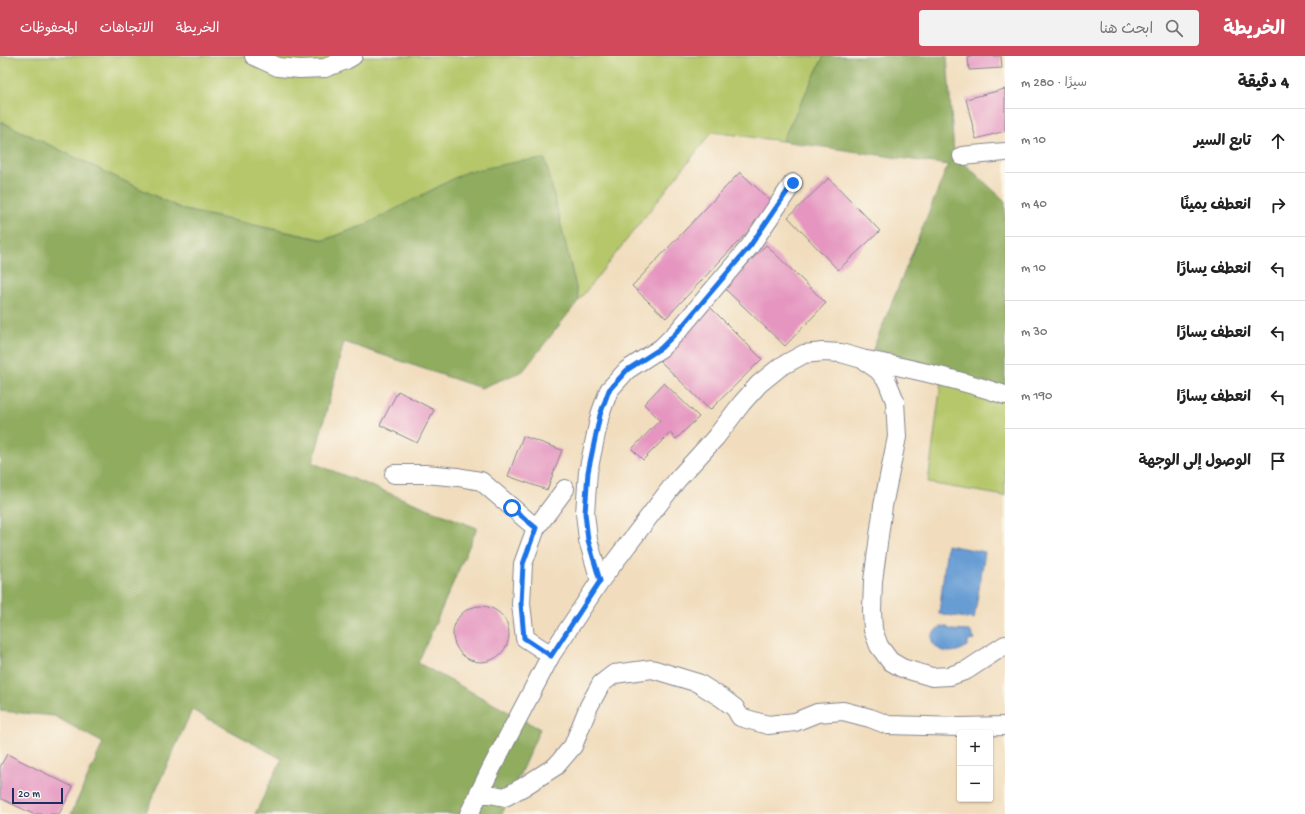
<!DOCTYPE html>
<html lang="ar">
<head>
<meta charset="utf-8">
<style>
  :root { --surface:#fff; --page:#f2f2f2; --text:#222; --muted:#767676; --line:#e0e0e0; --accent:#d1495b }
  body { margin:0; font-family:"Gochi Hand","Playpen Sans Arabic",sans-serif; background:var(--page); color:var(--text); direction:rtl }
  .controls { position:absolute; right:12px; bottom:12px; display:grid; overflow:hidden; border-radius:4px; box-shadow:0 1px 3px #0004 }
  .controls button { width:36px; height:36px; display:grid; place-items:center; padding:0; border:0; border-bottom:1px solid var(--line); background:var(--surface); color:var(--text); font:20px sans-serif }
  .scale { position:absolute; left:12px; bottom:10px; width:51px; box-sizing:border-box; padding-left:4px; border:2px solid #1b2f5e; border-top:0; font-size:11px; line-height:14px; white-space:nowrap; color:#1b2f5e; -webkit-text-stroke:3px #fbf7ec; paint-order:stroke }
  .stop { position:absolute; width:12px; height:12px; margin:-9px; border:3px solid #1a73e8; border-radius:50%; background:#fff }
  .stop.end { background:#1a73e8; border-color:#fff; box-shadow:0 1px 4px #0008 }
  .list { margin:0; padding:0; list-style:none }
  h2 { display:flex; justify-content:space-between; align-items:center; height:52px; margin:0; padding:0 16px; font-size:17px }
  h2 small { font-size:13px; font-weight:400; color:var(--muted) }
  .list li { display:grid; grid-template-columns:26px 1fr auto; gap:12px; align-items:center; box-sizing:border-box; height:64px; padding:0 16px; border-top:1px solid var(--line) }
  .list b { display:block; font-size:15px; white-space:nowrap }
  .list em { font-size:13px; font-style:normal; color:var(--muted) }
  .icon { flex:none; width:22px; height:22px; fill:none; stroke:currentColor; stroke-width:2; stroke-linecap:round; stroke-linejoin:round }
  .map { position:relative; flex:none; width:1005px; height:758px; overflow:hidden; direction:ltr }
  header { display:flex; align-items:center; gap:24px; box-sizing:border-box; height:56px; padding:0 20px; background:var(--accent); color:#fff }
  header strong { font-size:19px }
  nav { display:flex; gap:22px; margin-inline-start:auto; font-size:14px }
  .search { width:280px; height:36px; background:var(--page); display:flex; align-items:center; gap:10px; box-sizing:border-box; padding:0 14px; border-radius:4px; color:var(--muted); font-size:15px }
  main { display:flex }
  aside { flex:1; background:var(--surface) }
  .map>svg:first-child { display:block }
  .green { fill:#b5c76a; stroke:#687b64 }
  .forest { fill:#90ac5e; stroke:#566e5e }
  .water { fill:#689dd4; stroke:#426699 }
  .building { fill:#e595c0 }
  .lines { fill:none; stroke-linecap:round; stroke-linejoin:round }
  .minor-casing { stroke:#86868e; stroke-width:20 }
  .minor { stroke:#fff; stroke-width:18 }
  .route { stroke:#1a73e8; stroke-width:5 }
</style>
</head>
<body>
<header>
<strong>الخريطة</strong>
<div class="search"><svg class="icon" aria-label="search" viewBox="0 0 24 24"><circle cx="10" cy="10" r="6"/><path d="M15 15l6 6"/></svg>ابحث هنا</div>
<nav><a>الخريطة</a><a>الاتجاهات</a><a>المحفوظات</a></nav>
</header>
<main>
<aside>
<h2>4 دقيقة<small>سيرًا · 280 m</small></h2>
<ul class="list">
<li><svg class="icon" aria-label="ahead" viewBox="0 0 24 24"><path d="M12 20V5M6 11l6-6 6 6"/></svg><div><b>تابع السير</b></div><em>10 m</em></li>
<li><svg class="icon" aria-label="right" viewBox="0 0 24 24"><path d="M7 20v-9h11M14 6l5 5-5 5"/></svg><div><b>انعطف يمينًا</b></div><em>40 m</em></li>
<li><svg class="icon" aria-label="left" viewBox="0 0 24 24"><path d="M17 20v-9H6M10 6l-5 5 5 5"/></svg><div><b>انعطف يسارًا</b></div><em>10 m</em></li>
<li><svg class="icon" aria-label="left" viewBox="0 0 24 24"><path d="M17 20v-9H6M10 6l-5 5 5 5"/></svg><div><b>انعطف يسارًا</b></div><em>30 m</em></li>
<li><svg class="icon" aria-label="left" viewBox="0 0 24 24"><path d="M17 20v-9H6M10 6l-5 5 5 5"/></svg><div><b>انعطف يسارًا</b></div><em>190 m</em></li>
<li><svg class="icon" aria-label="arrive" viewBox="0 0 24 24"><path d="M6 21V4h12l-3 4 3 4H6"/></svg><div><b>الوصول إلى الوجهة</b></div></li>
</ul>
</aside>
<div class="map">
<svg width="1005" height="758" viewBox="0 0 1005 758">
  <rect width="100%" height="100%" fill="#fbf7ec"/>
  <filter id="ink" filterUnits="userSpaceOnUse"><feTurbulence type="fractalNoise" baseFrequency=".025" numOctaves="2"/><feDisplacementMap in="SourceGraphic" scale="8" xChannelSelector="R" yChannelSelector="G"/><feConvolveMatrix kernelMatrix="1 2 1 2 8 2 1 2 1" color-interpolation-filters="sRGB"/></filter>
  <filter id="wash" filterUnits="userSpaceOnUse"><feTurbulence type="fractalNoise" baseFrequency=".012" numOctaves="4" result="noise"/><feDisplacementMap in="SourceGraphic" scale="16" xChannelSelector="R" yChannelSelector="G"/><feGaussianBlur stdDeviation="0.9" result="paint"/><feColorMatrix in="noise" values="0 0 0 0 0 0 0 0 0 0 0 0 0 0 0 0 0 1.4 0 .05"/><feComposite in="paint" operator="in"/></filter>
  <g filter="url(#wash)">
    <rect width="100%" height="100%" fill="#f1ddbd"/>
    <path class="green" d="M 0,0 L 824,0 L 782,85 L 712,76 L 579,244 L 545,103 L 324,184 L 184,154 L 0,65 Z
      M 941,326 L 1005,345 L 1005,440 L 928,427 Z"/>
    <path class="forest" d="M 824,0 L 947,0 L 954,98 L 1005,145 L 1005,333 L 873,293 L 948,109 L 782,85 Z
      M 0,65 L 184,154 L 324,184 L 365,169 L 466,116 L 521,105 L 545,103 L 579,244 L 523,315 L 481,332 L 344,286 L 313,407 L 477,472 L 418,607 L 540,673 L 502,758 L 255,758 L 282,703 L 192,654 L 145,758 L 71,758 L 103,687 L 54,660 L 0,655 Z"/>
    <path class="water" d="M 947,489 L 985,496 L 974,563 L 939,558 Z
      M 941,571 L 947,571 L 951,574 L 970,575 L 975,584 L 968,585 L 968,589 C 946,608 916,583 941,571 Z"/>
    <g id="blocks">
      <path class="building" d="M 968,0 L 1001,0 L 1002,12 L 969,14 Z
        M 1005,33 L 1005,75 L 976,83 L 966,43 Z
        M 740,116 L 774,148 L 666,262 L 632,230 Z
        M 829,122 L 880,175 L 838,214 L 788,161 Z
        M 766,189 L 826,247 L 785,290 L 724,232 Z
        M 710,251 L 762,303 L 710,354 L 658,303 Z
        M 664,327 L 699,361 L 676,383 L 670,377 L 643,404 L 632,393 L 660,364 L 644,348 Z
        M 398,335 L 434,354 L 417,387 L 380,369 Z
        M 523,380 L 562,394 L 547,434 L 508,420 Z
        M453 578a28 28 0 1 1 56 0a28 28 0 1 1-56 0Z
        M 7,698 L 73,731 L 59,758 L 33,758 L 0,742 L 0,711 Z"/>
    </g>
  </g>
  <g filter="url(#ink)">
    <use href="#blocks" fill-opacity="0" stroke="#86868e" stroke-width="1"/>
    <g class="lines">
      <defs>
        <path id="minor" d="M 254,0 L 278,11 L 300,13 L 325,12 L 346,4 L 353,0
          M 962,100 L 1005,96
          M 867,304 C 914,313 960,324 1005,339
          M 394,418 L 425,418 L 458,421 L 481,425 L 536,472
          M 600,525 L 588,484 L 585,457 L 588,416 L 600,359 L 609,334 L 627,314 L 661,292 L 678,275 L 750,190 L 793,127
          M 551,599 L 525,582 L 521,548 L 523,508 L 536,472 L 565,433
          M 479,736 L 505,741 L 523,731 L 556,710 L 573,690 L 589,650 L 601,628 L 614,618 L 652,613 L 698,627 L 722,642 L 735,652 L 740,661 L 768,669 L 795,666 L 817,657 L 843,655 L 870,662 L 888,669 L 961,671 L 1005,670
          M 469,758 L 491,713 L 551,599 L 600,525 L 677,424 L 716,381 L 742,347 L 759,328 L 780,311 L 804,298 L 823,296 L 841,297 L 862,303 L 878,314 L 887,325 L 895,345 L 897,381 L 883,450 L 873,525 L 872,555 L 873,574 L 879,590 L 890,605 L 902,612 L 932,621 L 950,620 L 967,614 L 1005,589"/>
      </defs>
      <use href="#minor" class="minor-casing"/>
      <use href="#minor" class="minor"/>
    </g>
  </g>
  <g class="lines" filter="url(#ink)">
    <path class="route" d="M 512,452 L 536,472 L 523,508 L 521,548 L 524,582 L 551,600 L 600,525 L 588,484 L 585,457 L 588,416 L 600,359 L 609,334 L 627,314 L 661,292 L 678,275 L 750,190 L 793,127"/>
  </g>
</svg>
<div class="controls">
<button>+</button>
<button>−</button>
</div>
<div class="scale">20 m</div>
<div class="stop" style="left:512px;top:452px"></div>
<div class="stop end" style="left:793px;top:127px"></div>
</div>
</main>
</body>
</html>
